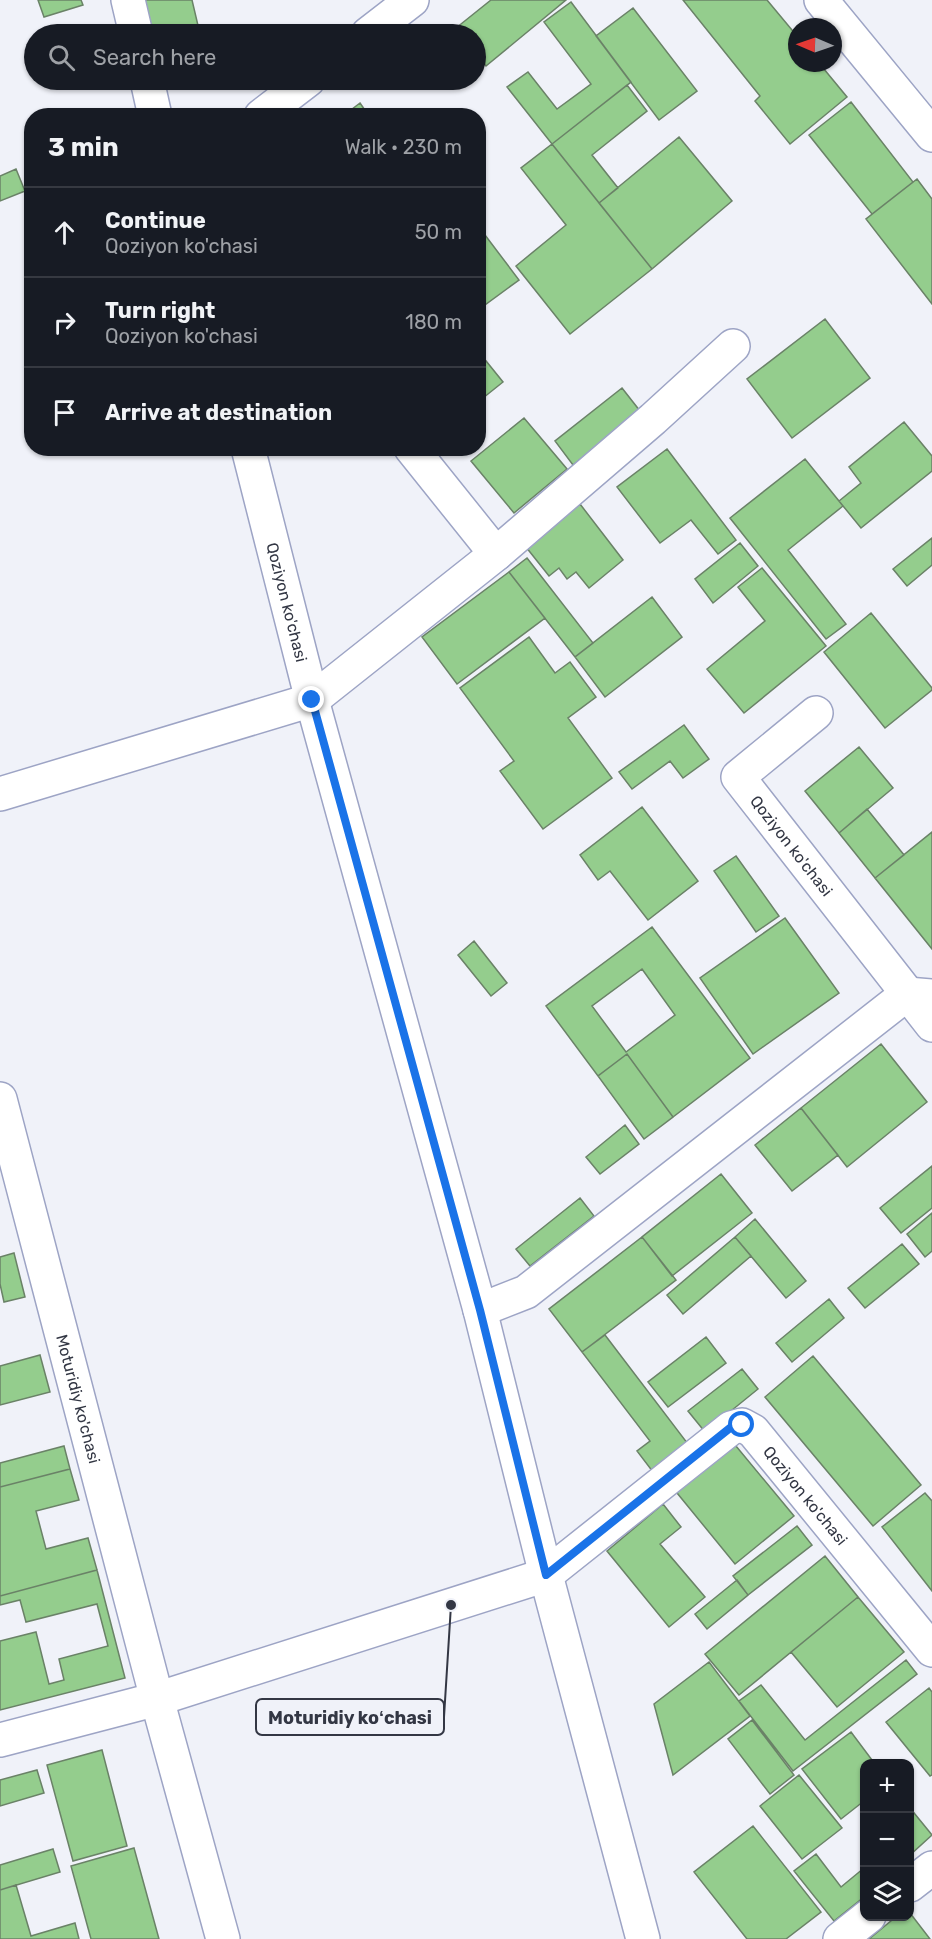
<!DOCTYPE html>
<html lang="en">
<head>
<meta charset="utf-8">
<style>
  :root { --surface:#171b24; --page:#20242c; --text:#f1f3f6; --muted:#9ea1a6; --line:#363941 }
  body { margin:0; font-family:Rubik,sans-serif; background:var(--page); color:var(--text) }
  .controls { position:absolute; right:18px; bottom:18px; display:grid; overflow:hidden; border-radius:12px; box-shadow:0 2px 4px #0004 }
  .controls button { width:54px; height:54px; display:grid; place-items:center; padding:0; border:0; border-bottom:2px solid var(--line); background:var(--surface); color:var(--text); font:30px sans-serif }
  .compass { position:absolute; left:788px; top:18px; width:54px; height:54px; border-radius:50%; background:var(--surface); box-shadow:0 2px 4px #0004; rotate:272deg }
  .stop { position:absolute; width:18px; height:18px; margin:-14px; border:4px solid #1a73e8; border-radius:50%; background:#fff }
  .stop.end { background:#1a73e8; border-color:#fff; box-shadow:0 2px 6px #0008 }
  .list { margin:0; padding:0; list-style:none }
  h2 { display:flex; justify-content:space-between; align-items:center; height:78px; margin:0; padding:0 24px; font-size:26px }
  h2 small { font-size:20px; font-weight:400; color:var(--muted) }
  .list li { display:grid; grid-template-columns:39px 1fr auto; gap:18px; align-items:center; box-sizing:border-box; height:90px; padding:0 24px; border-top:2px solid var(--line) }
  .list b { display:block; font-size:22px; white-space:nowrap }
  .list p { margin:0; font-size:20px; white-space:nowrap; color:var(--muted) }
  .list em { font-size:20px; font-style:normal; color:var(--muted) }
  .icon { flex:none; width:33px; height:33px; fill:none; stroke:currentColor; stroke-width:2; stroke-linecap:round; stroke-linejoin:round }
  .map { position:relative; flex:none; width:932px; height:1939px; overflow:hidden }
  .search { position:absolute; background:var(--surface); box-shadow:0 2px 4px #0004; left:24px; top:24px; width:462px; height:66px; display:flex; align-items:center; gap:15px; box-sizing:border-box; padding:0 21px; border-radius:33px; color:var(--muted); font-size:22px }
  .panel { position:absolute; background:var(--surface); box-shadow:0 2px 4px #0004; left:24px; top:108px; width:462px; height:348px; border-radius:24px }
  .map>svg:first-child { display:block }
  .building { fill:#94cd8d; stroke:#6a8267; stroke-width:1.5; fill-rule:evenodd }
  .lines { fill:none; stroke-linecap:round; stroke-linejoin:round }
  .minor-casing { stroke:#9da4c5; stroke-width:36 }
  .minor { stroke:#fff; stroke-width:33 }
  .route { stroke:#1a73e8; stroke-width:8 }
  .labels { text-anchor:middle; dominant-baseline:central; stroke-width:4.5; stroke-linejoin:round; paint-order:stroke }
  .street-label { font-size:16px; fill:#333744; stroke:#f0f2f9 }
  .leader { fill:none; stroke:#333744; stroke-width:2 }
  .callout-dot { fill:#333744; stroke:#f0f2f9; stroke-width:2 }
  .callout { fill:#f0f2f9; stroke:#333744; stroke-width:2 }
  .callout-label { font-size:18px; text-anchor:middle; font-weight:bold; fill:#333744 }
</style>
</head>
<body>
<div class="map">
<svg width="932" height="1939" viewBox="0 0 932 1939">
  <rect width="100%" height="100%" fill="#f0f2f9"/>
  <path class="building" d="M 38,0 L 81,0 L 83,5 L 44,17 Z
    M 142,0 L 192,0 L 200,34 L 150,34 Z
    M 491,0 L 566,0 L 486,66 L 476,53 L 476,34 L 461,34 L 456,28 Z
    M 683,0 L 767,0 L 797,36 L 797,63 L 819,63 L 847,97 L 790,144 L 755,101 L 760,96 Z
    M 571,2 L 631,82 L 552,144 L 507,87 L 528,72 L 557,109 L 591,84 L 544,22 Z
    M 633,8 L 697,91 L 659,120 L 596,36 Z
    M 627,85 L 647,111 L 592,155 L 618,188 L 599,203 L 552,144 Z
    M 851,102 L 913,182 L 872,214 L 809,135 Z
    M 360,103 L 369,116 L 343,116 Z
    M 679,137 L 732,201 L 652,269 L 599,203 Z
    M 552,144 L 652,269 L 570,334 L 516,266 L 566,225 L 521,168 Z
    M 16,169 L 25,191 L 0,201 L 0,176 Z
    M 917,179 L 932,199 L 932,304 L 866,219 Z
    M 485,235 L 519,280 L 478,310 L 478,240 Z
    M 825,319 L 870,378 L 792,438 L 747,379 Z
    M 478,351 L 503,382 L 478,402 Z
    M 622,388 L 640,411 L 573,465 L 555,441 Z
    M 524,418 L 567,469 L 514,513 L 471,461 Z
    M 904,422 L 932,456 L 932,471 L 861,528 L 839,501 L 861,483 L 849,467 Z
    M 667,449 L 736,540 L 718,554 L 691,520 L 660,543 L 617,487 Z
    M 805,459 L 843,506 L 788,550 L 846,624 L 826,639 L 730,518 Z
    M 580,504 L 623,560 L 589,588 L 576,572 L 567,579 L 559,568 L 549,576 L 526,547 Z
    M 932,538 L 932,565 L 907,586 L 893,569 Z
    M 740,543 L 758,566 L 713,603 L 695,579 Z
    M 527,558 L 593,643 L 575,657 L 509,572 Z
    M 762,568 L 826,646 L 744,713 L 707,669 L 765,621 L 738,587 Z
    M 509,572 L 545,618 L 457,684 L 422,637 Z
    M 652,597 L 682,637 L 605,697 L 575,657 Z
    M 871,613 L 932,688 L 932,690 L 885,728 L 824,652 Z
    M 529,637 L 555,673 L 570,662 L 596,697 L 568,718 L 612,778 L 543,829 L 500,771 L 514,761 L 460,688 Z
    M 684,725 L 709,759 L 683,778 L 670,761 L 632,789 L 619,772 Z
    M 859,747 L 893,788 L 839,833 L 805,791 Z
    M 642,807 L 698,881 L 648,920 L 610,871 L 598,880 L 580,855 Z
    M 867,809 L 904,855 L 875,878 L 839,833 Z
    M 932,832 L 932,949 L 875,878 Z
    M 736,856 L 779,916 L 756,932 L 714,871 Z
    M 785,918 L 839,993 L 753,1054 L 700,978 Z
    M 652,927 L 750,1058 L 673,1117 L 627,1054 L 598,1076 L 546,1006 ZM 642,969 L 675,1015 L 626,1052 L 592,1006 Z
    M 474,941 L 507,983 L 491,996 L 458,955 Z
    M 881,1044 L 927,1102 L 847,1167 L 801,1108 Z
    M 627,1054 L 673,1117 L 644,1139 L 598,1076 Z
    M 801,1108 L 838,1155 L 792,1191 L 755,1145 Z
    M 625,1125 L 639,1144 L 600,1174 L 586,1157 Z
    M 932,1166 L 932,1208 L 901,1233 L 880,1208 Z
    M 721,1174 L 752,1213 L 672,1276 L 642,1237 Z
    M 580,1198 L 594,1216 L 530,1266 L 516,1249 Z
    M 932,1213 L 932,1251 L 925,1257 L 907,1234 Z
    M 755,1219 L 806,1281 L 786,1298 L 735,1237 Z
    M 642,1237 L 676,1280 L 582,1352 L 549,1309 Z
    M 735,1237 L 751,1256 L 683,1314 L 667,1295 Z
    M 902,1244 L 919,1264 L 865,1308 L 848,1288 Z
    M 14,1253 L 25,1297 L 4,1302 L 0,1284 L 0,1257 Z
    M 829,1299 L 844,1318 L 792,1362 L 776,1343 Z
    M 605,1335 L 688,1444 L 653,1472 L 637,1451 L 650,1441 L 582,1352 Z
    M 706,1337 L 726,1363 L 668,1407 L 648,1382 Z
    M 40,1355 L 50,1392 L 0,1405 L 0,1366 Z
    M 813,1356 L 921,1485 L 873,1526 L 765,1397 Z
    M 742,1369 L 758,1389 L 705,1432 L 688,1411 Z
    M 731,1440 L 794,1516 L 735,1564 L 673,1488 Z
    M 64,1446 L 70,1469 L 0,1487 L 0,1463 Z
    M 70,1469 L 79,1500 L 36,1511 L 46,1549 L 88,1538 L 97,1570 L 0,1596 L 0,1487 Z
    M 925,1493 L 932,1501 L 932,1591 L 882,1527 Z
    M 663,1504 L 681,1527 L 660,1544 L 705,1597 L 669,1627 L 607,1551 Z
    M 797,1526 L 812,1545 L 748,1595 L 733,1576 Z
    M 825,1556 L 858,1597 L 739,1695 L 705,1654 Z
    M 97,1570 L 125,1678 L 0,1710 L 0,1641 L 36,1632 L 49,1684 L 64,1680 L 59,1659 L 108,1646 L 97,1604 L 26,1622 L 20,1600 L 0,1605 L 0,1596 Z
    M 737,1580 L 748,1595 L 707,1629 L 695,1614 Z
    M 858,1597 L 904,1652 L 837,1707 L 791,1652 Z
    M 906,1660 L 917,1674 L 793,1771 L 739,1701 L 761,1685 L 805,1740 Z
    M 709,1662 L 750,1716 L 673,1775 L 654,1704 Z
    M 929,1688 L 932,1692 L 932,1775 L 930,1776 L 886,1722 Z
    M 752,1720 L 794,1775 L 770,1794 L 728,1739 Z
    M 851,1732 L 875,1764 L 864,1764 L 864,1801 L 841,1819 L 802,1769 Z
    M 102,1750 L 127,1846 L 73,1861 L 47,1765 Z
    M 37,1770 L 44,1793 L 0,1806 L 0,1780 Z
    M 799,1775 L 842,1828 L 802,1859 L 760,1806 Z
    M 910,1808 L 932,1835 L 910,1855 Z
    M 753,1826 L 821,1912 L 786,1939 L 747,1939 L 694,1872 Z
    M 134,1848 L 159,1939 L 91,1939 L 71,1866 Z
    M 53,1849 L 60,1872 L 0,1890 L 0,1865 Z
    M 816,1854 L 841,1887 L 864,1868 L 864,1897 L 834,1921 L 794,1871 Z
    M 16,1885 L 31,1936 L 75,1923 L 79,1939 L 0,1939 L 0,1890 Z
    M 910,1913 L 930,1939 L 869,1939 L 897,1916 L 910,1916 Z"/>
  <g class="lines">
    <defs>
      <g id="minor">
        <path d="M 128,0 L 136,34"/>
        <path d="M 821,0 L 932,135"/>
        <path d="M 368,34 L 412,0"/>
        <path d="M 147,80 L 155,116"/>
        <path d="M 261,116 L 308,80"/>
        <path id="s1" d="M 248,448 L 312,700 L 480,1310 L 546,1575 L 643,1939"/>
        <path d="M 411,448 L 496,554"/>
        <path id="s2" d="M 816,713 L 738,777 L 932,1025"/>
        <path d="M 0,794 L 312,700 L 496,554 L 653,419 L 733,346"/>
        <path id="s3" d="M 0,1099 L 157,1699 L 223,1939"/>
        <path d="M 480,1310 L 526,1292 L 907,994 L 932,996"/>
        <path id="s4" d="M 0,1740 L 157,1699 L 546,1575 L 731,1428 L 742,1425 L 753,1431 L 932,1650"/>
        <path d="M 910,1885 L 932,1868"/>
        <path d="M 840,1939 L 869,1916"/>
      </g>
    </defs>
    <use href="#minor" class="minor-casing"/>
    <use href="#minor" class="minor"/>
  </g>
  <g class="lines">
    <path class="route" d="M 312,700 L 480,1310 L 546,1575 L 730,1428 L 742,1425"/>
  </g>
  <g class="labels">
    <g class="street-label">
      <text stroke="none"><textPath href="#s1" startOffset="159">Qoziyon ko'chasi</textPath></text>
      <text stroke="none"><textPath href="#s2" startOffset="188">Qoziyon ko'chasi</textPath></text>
      <text stroke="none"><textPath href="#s3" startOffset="310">Moturidiy ko'chasi</textPath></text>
      <text stroke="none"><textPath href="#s4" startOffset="914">Qoziyon ko'chasi</textPath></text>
    </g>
  </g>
  <path class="leader" d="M451 1605L444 1717"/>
  <circle class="callout-dot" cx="451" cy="1605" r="6"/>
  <rect class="callout" x="256" y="1699" width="188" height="36" rx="6"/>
  <g class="callout-label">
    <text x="350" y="1724">Moturidiy koʻchasi</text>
  </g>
</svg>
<div class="controls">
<button>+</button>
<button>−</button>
<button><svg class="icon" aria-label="layers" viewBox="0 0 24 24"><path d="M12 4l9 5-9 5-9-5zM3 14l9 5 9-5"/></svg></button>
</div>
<svg class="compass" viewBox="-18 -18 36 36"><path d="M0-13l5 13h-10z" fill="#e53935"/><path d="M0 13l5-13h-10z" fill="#9ea1a6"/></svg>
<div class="stop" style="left:742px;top:1425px"></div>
<div class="stop end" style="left:312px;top:700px"></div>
<div class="search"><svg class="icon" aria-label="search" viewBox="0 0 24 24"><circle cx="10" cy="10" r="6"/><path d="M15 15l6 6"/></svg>Search here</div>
<section class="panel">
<h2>3 min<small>Walk · 230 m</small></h2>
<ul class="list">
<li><svg class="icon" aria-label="ahead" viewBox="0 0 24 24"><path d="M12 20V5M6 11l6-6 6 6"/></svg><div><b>Continue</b><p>Qoziyon ko'chasi</p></div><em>50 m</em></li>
<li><svg class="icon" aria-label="right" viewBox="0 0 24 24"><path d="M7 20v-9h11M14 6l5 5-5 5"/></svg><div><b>Turn right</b><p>Qoziyon ko'chasi</p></div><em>180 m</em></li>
<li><svg class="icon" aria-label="arrive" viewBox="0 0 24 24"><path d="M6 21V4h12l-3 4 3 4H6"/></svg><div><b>Arrive at destination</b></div></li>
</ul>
</section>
</div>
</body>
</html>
